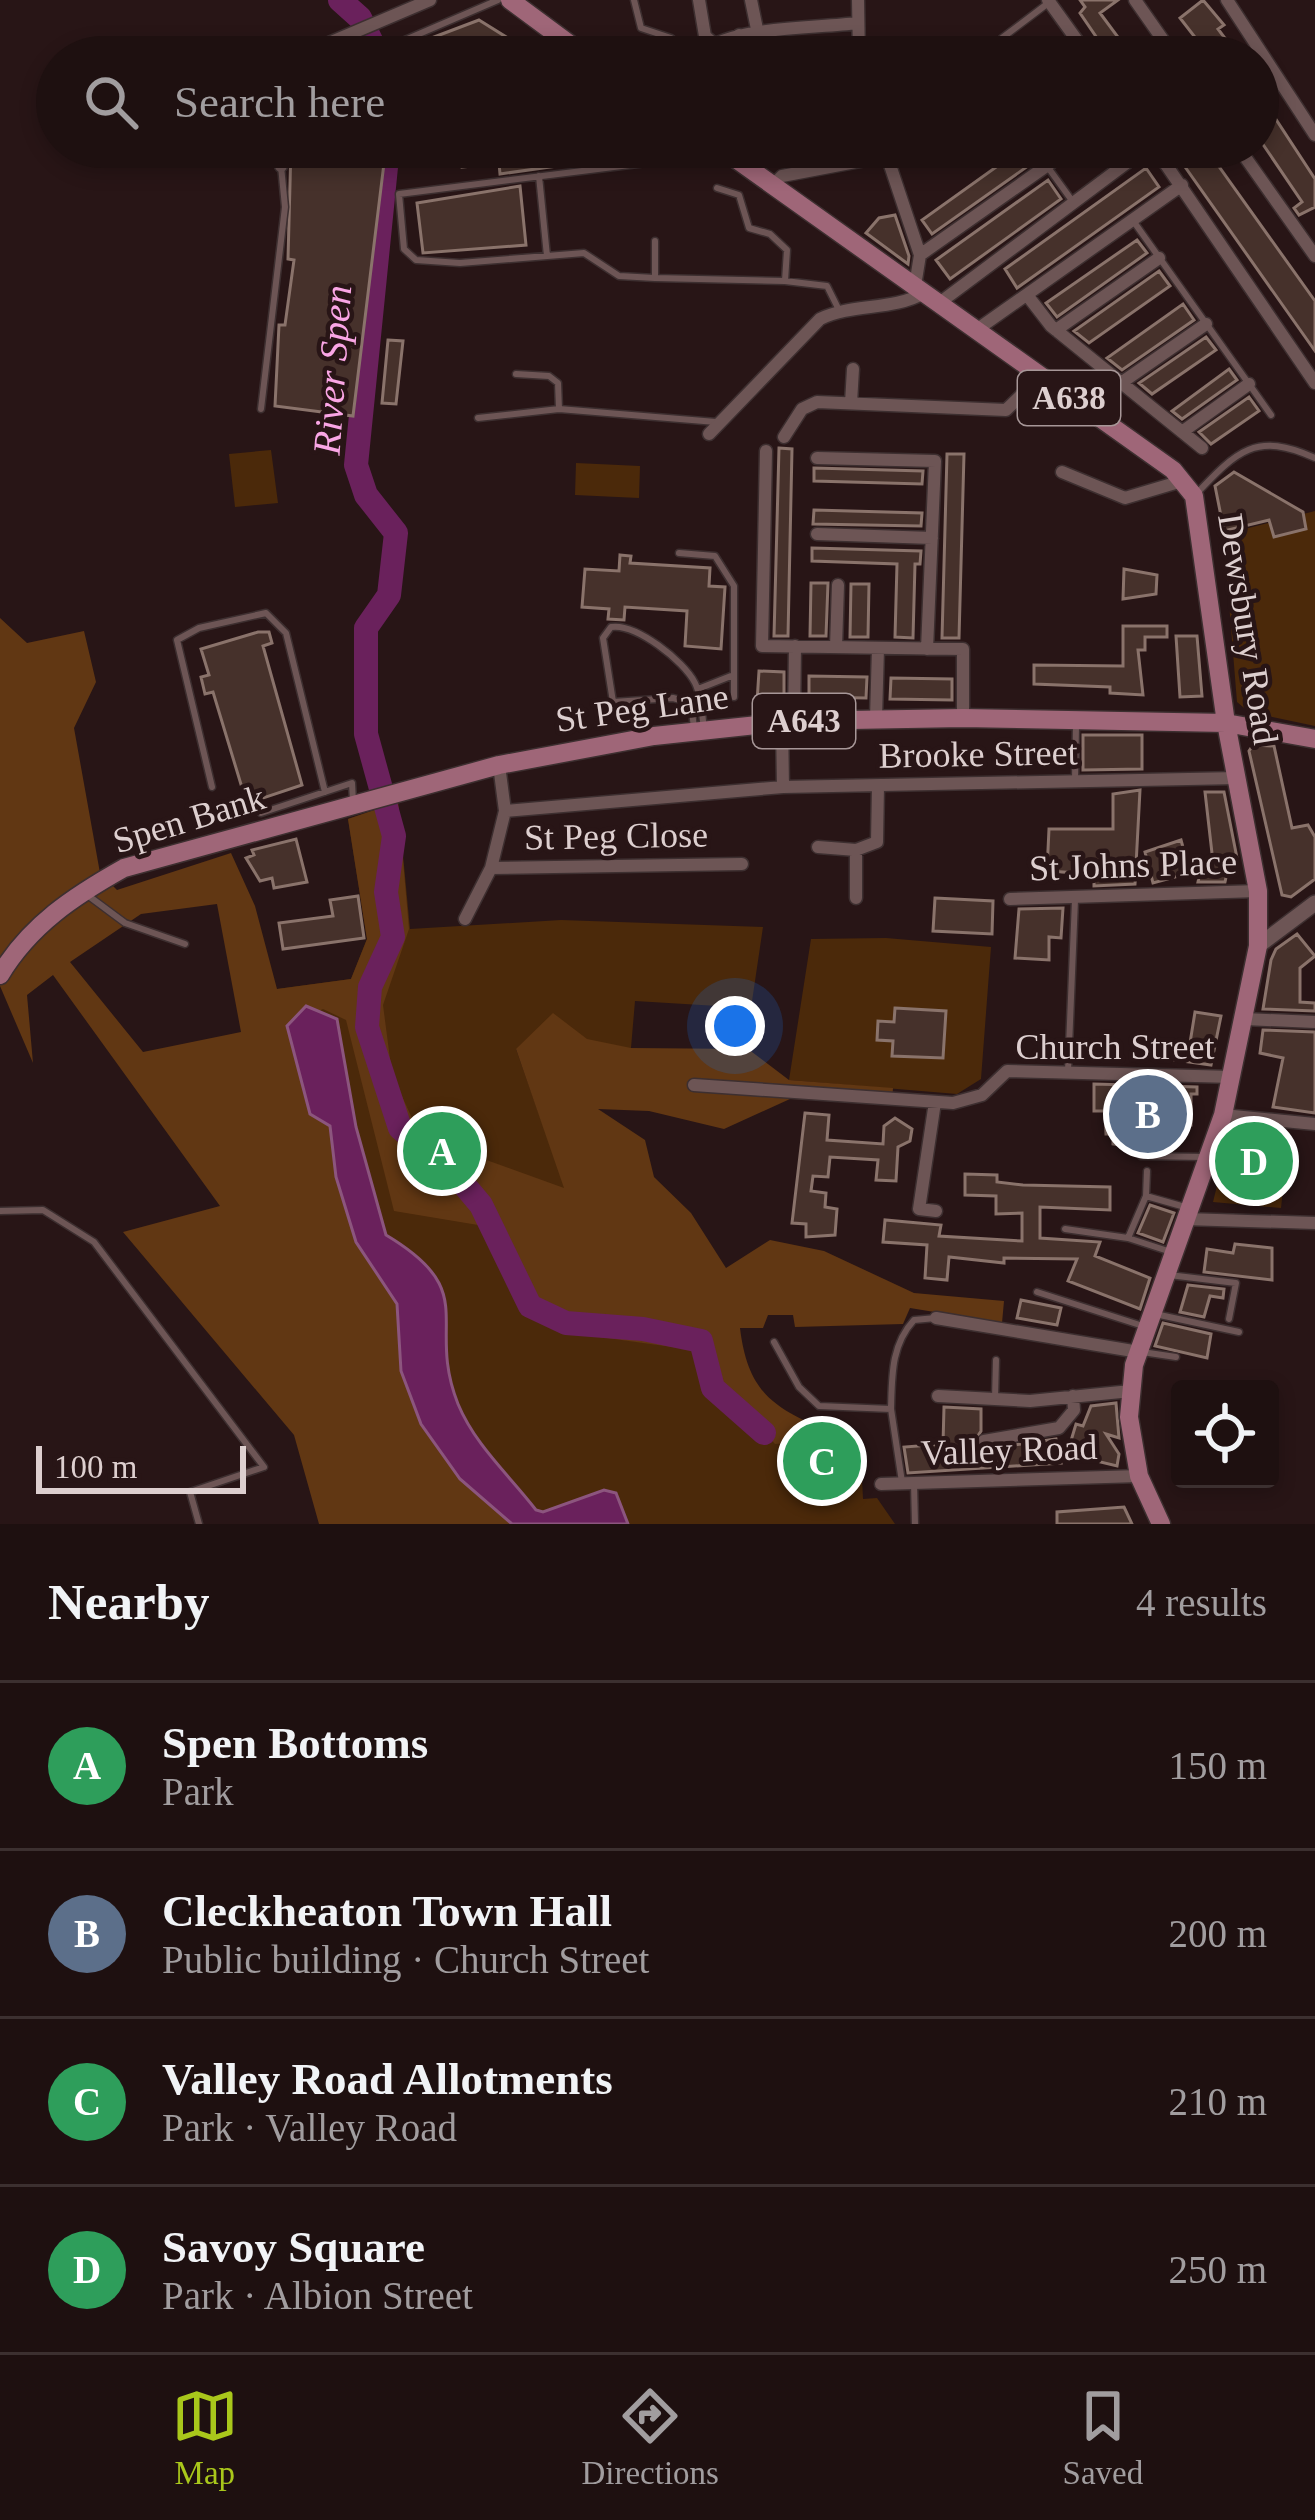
<!DOCTYPE html>
<html lang="en">
<head>
<meta charset="utf-8">
<style>
  :root { --surface:#1e1010; --page:#261919; --text:#f1f3f6; --muted:#a19d9f; --line:#3c3030; --accent:#a9c71b }
  body { margin:0; font-family:"Times New Roman",serif; background:var(--page); color:var(--text) }
  .controls { position:absolute; right:36px; bottom:36px; display:grid; overflow:hidden; border-radius:12px; box-shadow:0 6px 18px #0003 }
  .controls button { width:108px; height:108px; display:grid; place-items:center; padding:0; border:0; border-bottom:3px solid var(--line); background:var(--surface); color:var(--text); font:60px sans-serif }
  .scale { position:absolute; left:36px; bottom:30px; width:210px; box-sizing:border-box; padding-left:12px; border:6px solid #ddcfcf; border-top:0; font-size:33px; line-height:42px; white-space:nowrap; color:#ddcfcf; -webkit-text-stroke:9px #281516; paint-order:stroke }
  .you { position:absolute; left:735px; top:1026px; width:42px; height:42px; margin:-30px; border:9px solid #fff; border-radius:50%; background:#1a73e8; box-shadow:0 0 0 18px #1a73e833 }
  .badge { display:grid; place-items:center; width:78px; height:78px; border-radius:50%; background:var(--accent); color:#fff; font-size:39px; font-weight:700 }
  .pin { position:absolute; translate:-50% -50%; border:6px solid #fff; box-shadow:0 3px 12px #0006 }
  .list { margin:0; padding:0; list-style:none }
  h2 { display:flex; justify-content:space-between; align-items:center; height:156px; margin:0; padding:0 48px; font-size:51px }
  h2 small { font-size:39px; font-weight:400; color:var(--muted) }
  .list li { display:grid; grid-template-columns:78px 1fr auto; gap:36px; align-items:center; box-sizing:border-box; height:168px; padding:0 48px; border-top:3px solid var(--line) }
  .list b { display:block; font-size:45px; white-space:nowrap }
  .list p { margin:0; font-size:39px; white-space:nowrap; color:var(--muted) }
  .list em { font-size:39px; font-style:normal; color:var(--muted) }
  .icon { flex:none; width:66px; height:66px; fill:none; stroke:currentColor; stroke-width:2; stroke-linecap:round; stroke-linejoin:round }
  .map { position:relative; flex:none; width:1315px; height:1524px; overflow:hidden }
  .search { position:absolute; background:var(--surface); box-shadow:0 6px 18px #0003; left:36px; right:36px; top:36px; height:132px; display:flex; align-items:center; gap:30px; box-sizing:border-box; padding:0 42px; border-radius:66px; color:var(--muted); font-size:45px }
  .sheet { height:828px; background:var(--surface) }
  nav { display:flex; justify-content:space-around; align-items:center; box-sizing:border-box; height:168px; border-top:3px solid var(--line); background:var(--surface); font-size:33px; color:var(--muted) }
  nav a { display:grid; justify-items:center; gap:6px }
  nav .on { color:var(--accent) }
  .map>svg:first-child { display:block }
  .green { fill:#4b290a }
  .forest { fill:#613713; fill-rule:evenodd }
  .water { fill:#6a215c; stroke:#8c557e; stroke-width:3 }
  .lines { fill:none; stroke-linecap:round; stroke-linejoin:round }
  .river { stroke:#6a215c; stroke-width:24 }
  .building { fill:#46312b; stroke:#8a736b; stroke-width:3 }
  .service-casing { stroke:#3d2f30; stroke-width:9 }
  .minor-casing { stroke:#3d2f30; stroke-width:15 }
  .tertiary-casing { stroke:#3d2f30; stroke-width:18 }
  .primary-casing { stroke:#3d2f30; stroke-width:21 }
  .service { stroke:#6d5555; stroke-width:6 }
  .minor { stroke:#6d5555; stroke-width:12 }
  .tertiary { stroke:#6d5555; stroke-width:15 }
  .primary { stroke:#9f6678; stroke-width:18 }
  .labels { text-anchor:middle; dominant-baseline:central; stroke-width:9; stroke-linejoin:round; paint-order:stroke }
  .shield { fill:#281516; stroke:#a79798; stroke-width:3 }
  .shield-label { font-size:33px; font-weight:bold; fill:#ddcfcf }
  .street-label { font-size:36px; fill:#ddcfcf; stroke:#281516 }
  .water-label { font-size:39px; font-style:italic; fill:#faa6e5; stroke:#281516 }
</style>
</head>
<body>
<div class="map">
<svg width="1315" height="1524" viewBox="0 0 1315 1524">
  <rect width="100%" height="100%" fill="#281516"/>
  <path class="green" d="M 271,450 L 278,503 L 235,507 L 229,454 Z
    M 576,463 L 640,466 L 639,498 L 575,495 Z
    M 1315,511 L 1315,726 L 1249,712 L 1237,702 L 1224,541 L 1225,534 Z
    M 398,802 L 410,929 L 561,920 L 763,927 L 751,1008 L 635,1001 L 631,1048 L 516,1049 L 565,1188 L 556,1331 L 694,1349 L 769,1434 L 860,1440 L 863,1499 L 877,1498 L 895,1524 L 512,1524 L 499,1516 L 277,989 L 351,979 L 367,939 L 348,819 Z
    M 886,938 L 991,947 L 981,1079 L 957,1094 L 789,1080 L 811,939 Z
    M 1232,1125 L 1289,1134 L 1281,1208 L 1213,1202 Z"/>
  <path class="forest" d="M 0,618 L 27,643 L 84,631 L 96,682 L 74,728 L 100,873 L 117,890 L 231,853 L 255,906 L 277,989 L 351,979 L 367,939 L 348,819 L 398,802 L 409,929 L 383,1005 L 392,1074 L 420,1136 L 564,1188 L 516,1049 L 553,1013 L 587,1039 L 631,1048 L 748,1049 L 789,1080 L 893,1088 L 892,1101 L 790,1099 L 724,1129 L 649,1111 L 598,1109 L 645,1140 L 654,1177 L 691,1213 L 726,1268 L 770,1240 L 824,1251 L 914,1293 L 1004,1301 L 1002,1323 L 910,1308 L 903,1324 L 795,1327 L 793,1315 L 768,1315 L 763,1328 L 740,1328 C 749,1403 783,1410 844,1439 L 775,1444 L 694,1350 L 556,1331 L 527,1313 L 478,1225 L 394,1211 L 346,1020 L 323,1009 L 287,1026 L 310,1114 L 330,1126 L 336,1177 L 356,1242 L 397,1304 L 401,1371 L 460,1479 L 512,1524 L 319,1524 L 294,1435 L 123,1232 L 220,1206 L 53,975 L 27,995 L 33,1063 L 0,986 ZM 217,904 L 241,1032 L 143,1052 L 70,962 L 141,914 Z"/>
  <path class="water" d="M 306,1006 L 337,1019 L 356,1127 L 386,1235 C 483,1293 425,1321 458,1404 C 475,1445 509,1475 536,1510 L 543,1512 L 604,1490 L 616,1493 L 628,1524 L 512,1524 L 460,1479 L 421,1424 L 401,1371 L 397,1304 L 356,1242 L 336,1177 L 330,1126 L 310,1114 L 287,1026 Z"/>
  <g class="lines">
    <path class="river" d="M 340,0 L 360,18 L 379,57
      M 388,147 L 356,465 L 366,495 L 396,533 L 389,595 L 366,628 L 366,734 L 394,836 L 386,892 L 393,937 L 370,987 L 367,1027 L 400,1128 L 455,1174 L 481,1205 L 530,1306 L 566,1323 L 643,1329 L 701,1341 L 713,1388 L 764,1433"/>
  </g>
  <path class="building" d="M 1080,0 L 1118,0 L 1100,13 L 1129,52 L 1123,57 L 1110,57 L 1080,13 L 1085,7 Z
    M 1203,0 L 1224,25 L 1218,29 L 1239,57 L 1208,54 L 1180,18 Z
    M 479,20 L 527,50 L 523,57 L 417,57 L 413,45 Z
    M 1258,92 L 1315,179 L 1315,207 L 1299,215 L 1294,208 L 1302,202 L 1258,137 Z
    M 291,147 L 386,147 L 353,416 L 275,406 L 279,325 L 285,325 L 294,260 L 288,259 Z
    M 459,147 L 598,147 L 600,160 L 500,174 L 499,163 L 462,167 Z
    M 1024,147 L 1040,147 L 1045,154 L 932,234 L 922,220 Z
    M 1171,147 L 1205,147 L 1315,301 L 1315,351 Z
    M 1146,168 L 1159,187 L 1017,288 L 1005,269 Z
    M 1048,180 L 1061,199 L 950,279 L 936,260 Z
    M 520,186 L 526,245 L 423,253 L 417,203 Z
    M 895,215 L 909,256 L 908,264 L 866,233 L 879,218 Z
    M 1137,240 L 1147,253 L 1057,317 L 1046,303 Z
    M 1159,271 L 1170,286 L 1089,343 L 1074,331 Z
    M 1183,304 L 1194,320 L 1122,370 L 1107,358 Z
    M 1206,337 L 1216,350 L 1152,394 L 1139,383 Z
    M 388,340 L 403,341 L 396,404 L 382,403 Z
    M 1229,369 L 1237,380 L 1182,419 L 1172,411 Z
    M 1249,397 L 1259,411 L 1211,444 L 1199,432 Z
    M 779,448 L 792,449 L 788,636 L 774,636 Z
    M 947,454 L 964,454 L 959,638 L 942,638 Z
    M 814,468 L 923,471 L 922,484 L 814,481 Z
    M 1234,472 L 1303,512 L 1306,529 L 1274,537 L 1269,520 L 1224,531 L 1215,486 Z
    M 814,510 L 922,513 L 921,526 L 813,524 Z
    M 812,548 L 921,551 L 920,564 L 915,564 L 913,638 L 895,637 L 897,564 L 812,561 Z
    M 620,555 L 631,556 L 630,563 L 710,568 L 709,586 L 725,587 L 721,649 L 685,646 L 687,611 L 625,607 L 624,620 L 608,619 L 609,609 L 582,607 L 585,569 L 619,571 Z
    M 1124,569 L 1157,575 L 1156,594 L 1123,599 Z
    M 811,583 L 828,583 L 826,636 L 810,636 Z
    M 851,584 L 869,584 L 868,637 L 850,637 Z
    M 1123,626 L 1167,626 L 1167,637 L 1145,637 L 1145,650 L 1138,650 L 1143,695 L 1110,693 L 1110,687 L 1034,684 L 1034,665 L 1123,666 Z
    M 258,632 L 269,632 L 272,643 L 263,646 L 302,785 L 251,802 L 243,791 L 213,692 L 205,694 L 201,677 L 209,675 L 201,649 Z
    M 1176,636 L 1197,636 L 1202,696 L 1180,697 Z
    M 759,671 L 784,672 L 784,704 L 757,702 Z
    M 809,676 L 867,677 L 866,698 L 809,697 Z
    M 891,678 L 952,679 L 952,700 L 890,699 Z
    M 1083,735 L 1142,735 L 1142,769 L 1083,770 Z
    M 1253,745 L 1274,746 L 1292,828 L 1308,825 L 1315,837 L 1315,879 L 1291,897 L 1282,895 L 1249,751 Z
    M 1140,790 L 1135,884 L 1094,886 L 1094,874 L 1047,871 L 1049,829 L 1113,829 L 1113,794 Z
    M 1205,792 L 1224,792 L 1237,858 L 1230,859 L 1225,882 L 1198,882 L 1203,859 L 1213,862 Z
    M 296,839 L 307,882 L 274,888 L 272,878 L 260,881 L 246,858 L 254,855 L 252,850 Z
    M 1181,840 L 1190,873 L 1153,883 L 1145,852 Z
    M 358,896 L 364,938 L 283,949 L 279,923 L 333,916 L 330,900 Z
    M 935,898 L 993,901 L 992,934 L 933,931 Z
    M 1063,908 L 1061,938 L 1049,937 L 1049,960 L 1015,958 L 1019,909 Z
    M 1297,934 L 1315,956 L 1300,968 L 1300,1002 L 1315,1003 L 1315,1011 L 1263,1009 L 1271,960 L 1276,949 Z
    M 895,1008 L 946,1011 L 943,1058 L 892,1056 L 893,1041 L 877,1040 L 878,1021 L 894,1022 Z
    M 1195,1012 L 1221,1016 L 1211,1065 L 1175,1060 L 1179,1042 L 1190,1043 Z
    M 1263,1030 L 1315,1032 L 1315,1113 L 1273,1107 L 1283,1058 L 1260,1053 Z
    M 1094,1084 L 1197,1087 L 1197,1094 L 1191,1094 L 1191,1125 L 1164,1125 L 1164,1135 L 1149,1134 L 1149,1149 L 1113,1144 L 1113,1134 L 1106,1134 L 1105,1111 L 1094,1111 Z
    M 805,1113 L 829,1115 L 827,1140 L 883,1144 L 884,1126 L 895,1118 L 912,1129 L 910,1141 L 898,1147 L 896,1181 L 876,1180 L 878,1160 L 830,1157 L 828,1177 L 813,1176 L 811,1191 L 826,1193 L 825,1207 L 837,1209 L 835,1235 L 806,1237 L 806,1224 L 792,1223 Z
    M 965,1174 L 997,1175 L 997,1182 L 1023,1185 L 1110,1187 L 1110,1210 L 1040,1207 L 1040,1238 L 1100,1242 L 1095,1256 L 1150,1278 L 1140,1309 L 1068,1281 L 1077,1259 L 1004,1258 L 1004,1263 L 949,1257 L 947,1280 L 925,1278 L 927,1245 L 883,1242 L 885,1220 L 941,1225 L 939,1236 L 1022,1241 L 1022,1213 L 996,1214 L 996,1196 L 965,1195 Z
    M 1150,1205 L 1174,1213 L 1163,1242 L 1138,1233 Z
    M 1235,1244 L 1272,1248 L 1272,1280 L 1204,1272 L 1207,1249 L 1233,1253 Z
    M 1188,1285 L 1224,1289 L 1223,1298 L 1210,1296 L 1204,1317 L 1180,1312 Z
    M 1021,1300 L 1061,1308 L 1057,1325 L 1017,1318 Z
    M 1163,1323 L 1211,1334 L 1207,1358 L 1155,1346 Z
    M 1116,1403 L 1119,1438 L 1106,1434 L 1119,1454 L 1117,1466 L 1067,1454 L 1076,1424 L 1083,1426 L 1091,1406 Z
    M 944,1407 L 981,1409 L 981,1431 L 974,1442 L 979,1450 L 1056,1439 L 1061,1463 L 908,1473 L 904,1447 L 943,1444 Z
    M 1124,1507 L 1132,1524 L 1057,1524 L 1057,1512 Z"/>
  <g class="lines">
    <defs>
      <path id="service" d="M 634,0 L 641,28 L 671,38 L 695,57
        M 403,57 L 398,43 L 498,0
        M 537,57 L 551,36
        M 1011,57 L 1002,38 L 1047,4
        M 1047,166 L 1073,202
        M 539,176 L 547,256
        M 717,188 L 739,195 L 749,228 L 770,234 L 787,250 L 785,281 L 827,286 L 839,310
        M 1134,222 L 1271,415
        M 655,241 L 655,278 L 785,281
        M 655,278 L 619,276 L 584,253 L 460,263 L 416,260 L 404,249 L 399,194 L 718,154
        M 516,374 L 549,376 L 558,383 L 559,409
        M 261,409 L 285,207 L 281,166
        M 478,418 L 559,409 L 716,422
        M 1196,494 C 1237,451 1256,431 1315,458
        M 679,553 L 715,556 L 734,586 L 734,697
        M 698,689 L 731,676
        M 694,728 L 691,703 L 673,698 L 613,702 L 603,638 L 611,627 C 636,623 684,661 695,683 C 702,697 702,715 704,730
        M 1075,779 L 1076,726
        M 212,787 L 177,640 L 199,628 L 266,613 L 286,633 L 325,792
        M 261,813 L 352,783 L 353,801
        M 86,894 L 125,923 L 185,944
        M 1068,1071 L 1075,900
        M 1141,1156 L 1204,1157
        M 1147,1171 L 1146,1196 L 1128,1238 L 1168,1251
        M 1146,1196 L 1185,1207
        M 0,1211 L 43,1210 L 94,1242 L 264,1467 L 190,1492 L 199,1524
        M 1065,1229 L 1128,1238
        M 1169,1275 L 1236,1283 L 1229,1319
        M 1037,1292 L 1143,1326
        M 1155,1314 L 1239,1332
        M 774,1342 L 799,1387 L 819,1406 L 891,1409 C 892,1376 891,1345 914,1320 L 936,1318
        M 1142,1352 L 1176,1357
        M 995,1398 L 996,1360
        M 891,1409 L 902,1482
        M 914,1483 L 915,1524"/>
      <path id="minor" d="M 699,0 L 705,36 L 712,42
        M 751,0 L 758,34
        M 858,0 L 859,57
        M 1048,0 L 1089,57
        M 1135,0 L 1175,57
        M 1227,0 L 1315,135
        M 739,35 L 744,57
        M 296,57 L 430,0
        M 695,57 C 728,25 812,29 857,23
        M 924,57 L 925,57
        M 280,147 L 281,166
        M 1154,147 L 1315,383
        M 1238,147 L 1315,256
        M 773,185 L 782,176 L 887,156 L 920,255 L 915,286
        M 920,255 L 1062,155
        M 1027,295 L 1051,326 L 1202,448
        M 938,304 L 1148,147
        M 1056,330 L 1159,258
        M 975,331 L 1182,185
        M 1121,383 L 1206,324
        M 851,403 L 853,369
        M 1182,432 L 1249,384
        M 709,434 L 820,319 C 853,303 892,311 924,293
        M 784,437 L 802,409 L 817,402 L 1006,410 L 1040,377
        M 766,451 L 762,646 L 963,649 L 963,718
        M 817,458 L 935,461 L 927,649
        M 1062,472 L 1125,498 L 1182,481
        M 817,534 L 932,538
        M 836,647 L 838,585
        M 876,718 L 878,648
        M 794,721 L 795,646
        M 782,723 L 783,787
        M 499,765 L 505,811 L 491,868 L 742,864
        M 505,811 L 783,787 L 1238,778
        M 818,847 L 856,850 L 877,842 L 878,786
        M 856,898 L 856,850
        M 1010,899 L 1258,891
        M 465,919 L 491,868
        M 1245,1019 L 1315,1022
        M 694,1085 L 953,1103 L 982,1095 L 1007,1071 L 1233,1077
        M 935,1102 L 919,1209 L 936,1211
        M 1223,1115 L 1315,1124
        M 1185,1219 L 1315,1223
        M 936,1318 L 1139,1352
        M 938,1396 L 1030,1401 L 1131,1391
        M 984,1441 L 1059,1428 L 1074,1410 L 1073,1396
        M 881,1484 L 1139,1476"/>
      <path id="tertiary" d="M 1258,946 L 1315,903"/>
      <path id="primary" d="M 510,0 L 587,57
        M 719,147 L 1173,470 L 1194,496 L 1226,723 L 1258,891 L 1258,946 L 1223,1115 L 1134,1365 L 1129,1417 L 1139,1476 L 1161,1524
        M 0,975 C 30,925 74,896 124,868 L 499,765 L 654,736 L 794,721 L 963,718 L 1226,723 L 1315,739"/>
    </defs>
    <use href="#service" class="service-casing"/>
    <use href="#minor" class="minor-casing"/>
    <use href="#tertiary" class="tertiary-casing"/>
    <use href="#primary" class="primary-casing"/>
    <use href="#service" class="service"/>
    <use href="#minor" class="minor"/>
    <use href="#tertiary" class="tertiary"/>
    <use href="#primary" class="primary"/>
  </g>
  <g class="labels">
    <g class="shield">
      <rect x="1018" y="371" width="102" height="54" rx="9"/>
      <rect x="753" y="694" width="102" height="54" rx="9"/>
    </g>
    <g class="shield-label">
      <text x="1069" y="398">A638</text>
      <text x="804" y="721">A643</text>
    </g>
    <g class="street-label">
      <text transform="translate(1248 629) rotate(81)">Dewsbury Road</text>
      <text transform="translate(642 708) rotate(-8)">St Peg Lane</text>
      <text transform="translate(978 754) rotate(-1)">Brooke Street</text>
      <text transform="translate(189 819) rotate(-17)">Spen Bank</text>
      <text transform="translate(616 836) rotate(-1)">St Peg Close</text>
      <text transform="translate(1133 865) rotate(-2)">St Johns Place</text>
      <text x="1115" y="1047">Church Street</text>
      <text transform="translate(1009 1450) rotate(-2)">Valley Road</text>
    </g>
    <g class="water-label">
      <text transform="translate(332 370) rotate(-86)">River Spen</text>
    </g>
  </g>
</svg>
<div class="controls">
<button><svg class="icon" aria-label="locate" viewBox="0 0 24 24"><circle cx="12" cy="12" r="6"/><path d="M12 2v4M12 18v4M2 12h4M18 12h4"/></svg></button>
</div>
<div class="scale">100 m</div>
<div class="you"></div>
<div class="pin badge" style="left:442px;top:1151px;background:#2e9e5b">A</div>
<div class="pin badge" style="left:1148px;top:1114px;background:#5c6f8a">B</div>
<div class="pin badge" style="left:822px;top:1461px;background:#2e9e5b">C</div>
<div class="pin badge" style="left:1254px;top:1161px;background:#2e9e5b">D</div>
<div class="search"><svg class="icon" aria-label="search" viewBox="0 0 24 24"><circle cx="10" cy="10" r="6"/><path d="M15 15l6 6"/></svg>Search here</div>
</div>
<section class="sheet">
<h2>Nearby<small>4 results</small></h2>
<ul class="list">
<li><span class="badge" style="background:#2e9e5b">A</span><div><b>Spen Bottoms</b><p>Park</p></div><em>150 m</em></li>
<li><span class="badge" style="background:#5c6f8a">B</span><div><b>Cleckheaton Town Hall</b><p>Public building · Church Street</p></div><em>200 m</em></li>
<li><span class="badge" style="background:#2e9e5b">C</span><div><b>Valley Road Allotments</b><p>Park · Valley Road</p></div><em>210 m</em></li>
<li><span class="badge" style="background:#2e9e5b">D</span><div><b>Savoy Square</b><p>Park · Albion Street</p></div><em>250 m</em></li>
</ul>
</section>
<nav>
<a class="on"><svg class="icon" aria-label="map" viewBox="0 0 24 24"><path d="M3 6l6-2 6 2 6-2v14l-6 2-6-2-6 2zM9 4v14M15 6v14"/></svg>Map</a>
<a><svg class="icon" aria-label="directions" viewBox="0 0 24 24"><path d="M12 3l9 9-9 9-9-9zM9 14v-3h6M13 9l2 2-2 2"/></svg>Directions</a>
<a><svg class="icon" aria-label="saved" viewBox="0 0 24 24"><path d="M7 4h10v16l-5-4-5 4z"/></svg>Saved</a>
</nav>
</body>
</html>
